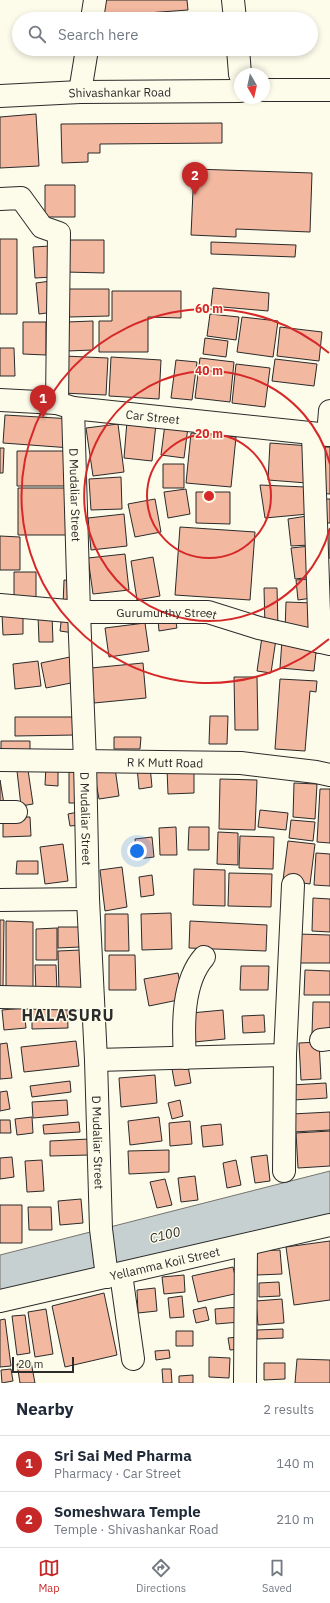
<!DOCTYPE html>
<html lang="en">
<head>
<meta charset="utf-8">
<style>
  :root { --surface:#fff; --page:#f2f2f3; --text:#1f2937; --muted:#747a83; --line:#e0e1e3; --accent:#c62828 }
  body { margin:0; font-family:"IBM Plex Sans",sans-serif; background:var(--page); color:var(--text) }
  .compass { position:absolute; left:234px; top:68px; width:36px; height:36px; border-radius:50%; background:var(--surface); box-shadow:0 2px 6px #0003; rotate:171deg }
  .scale { position:absolute; left:12px; bottom:10px; width:62px; box-sizing:border-box; padding-left:4px; border:2px solid #2b2b2b; border-top:0; font-size:11px; line-height:14px; white-space:nowrap; color:#2b2b2b; -webkit-text-stroke:3px #fdfbea; paint-order:stroke }
  .you { position:absolute; left:137px; top:851px; width:14px; height:14px; margin:-10px; border:3px solid #fff; border-radius:50%; background:#1a73e8; box-shadow:0 0 0 6px #1a73e833 }
  .badge { display:grid; place-items:center; width:26px; height:26px; border-radius:50%; background:var(--accent); color:#fff; font-size:13px; font-weight:700 }
  .pin { position:absolute; translate:-50% -33px; filter:drop-shadow(0 1px 2px #0008) }
  .pin::after { content:''; position:absolute; top:21px; width:14px; height:12px; background:inherit; clip-path:polygon(0 0,100% 0,50% 100%) }
  .list { margin:0; padding:0; list-style:none }
  h2 { display:flex; justify-content:space-between; align-items:center; height:52px; margin:0; padding:0 16px; font-size:17px }
  h2 small { font-size:13px; font-weight:400; color:var(--muted) }
  .list li { display:grid; grid-template-columns:26px 1fr auto; gap:12px; align-items:center; box-sizing:border-box; height:56px; padding:0 16px; border-top:1px solid var(--line) }
  .list b { display:block; font-size:15px; white-space:nowrap }
  .list p { margin:0; font-size:13px; white-space:nowrap; color:var(--muted) }
  .list em { font-size:13px; font-style:normal; color:var(--muted) }
  .icon { flex:none; width:22px; height:22px; fill:none; stroke:currentColor; stroke-width:2; stroke-linecap:round; stroke-linejoin:round }
  .map { position:relative; flex:none; width:330px; height:1383px; overflow:hidden }
  .search { position:absolute; background:var(--surface); box-shadow:0 2px 6px #0003; left:12px; right:12px; top:12px; height:44px; display:flex; align-items:center; gap:10px; box-sizing:border-box; padding:0 14px; border-radius:22px; color:var(--muted); font-size:15px }
  .sheet { height:164px; background:var(--surface) }
  nav { display:flex; justify-content:space-around; align-items:center; box-sizing:border-box; height:56px; border-top:1px solid var(--line); background:var(--surface); font-size:11px; color:var(--muted) }
  nav a { display:grid; justify-items:center; gap:2px }
  nav .on { color:var(--accent) }
  .map>svg:first-child { display:block }
  .water { fill:#c7d0d0; stroke:#74746e }
  .building { fill:#f2b8a0; stroke:#2b2b2b }
  .lines { fill:none; stroke-linecap:round; stroke-linejoin:round }
  .minor-casing { stroke:#2b2b2b; stroke-width:24 }
  .minor { stroke:#fdfbea; stroke-width:22 }
  .ring { fill:none; stroke:#d62828; stroke-width:2 }
  .labels { text-anchor:middle; dominant-baseline:central; stroke-width:3; stroke-linejoin:round; paint-order:stroke }
  .street-label { font-size:12px; fill:#2b2b2b; stroke:#fdfbea }
  .water-label { font-size:13px; font-style:italic; fill:#2b2b2b; stroke:#fdfbea }
  .district-label { font-size:16px; font-weight:bold; letter-spacing:1px; fill:#2b2b2b; stroke:#fdfbea }
  .centre { fill:#d62828; stroke:#fdfbea; stroke-width:2 }
  .ring-label { font-size:12px; text-anchor:middle; font-weight:bold; fill:#d62828; stroke:#fdfbea; stroke-width:3; stroke-linejoin:round; paint-order:stroke }
</style>
</head>
<body>
<div class="map">
<svg width="330" height="1383" viewBox="0 0 330 1383">
  <rect width="100%" height="100%" fill="#fdfbea"/>
  <path class="water" d="M 330,1171 L 330,1214 L 0,1290 L 0,1255 Z"/>
  <path class="building" d="M 102,0 L 187,0 L 188,10 L 133,14 L 133,19 L 103,19 Z
    M 36,114 L 39,166 L 0,168 L 0,117 Z
    M 222,123 L 222,143 L 100,144 L 100,153 L 88,153 L 88,162 L 62,163 L 61,124 Z
    M 194,169 L 312,173 L 310,232 L 236,229 L 236,237 L 191,235 Z
    M 45,185 L 75,185 L 75,217 L 45,217 Z
    M 0,239 L 17,239 L 17,314 L 0,314 Z
    M 67,240 L 104,240 L 104,273 L 66,272 Z
    M 211,242 L 296,245 L 295,257 L 211,254 Z
    M 50,246 L 53,277 L 35,278 L 33,247 Z
    M 51,281 L 54,312 L 39,314 L 36,283 Z
    M 213,288 L 269,293 L 268,311 L 211,306 Z
    M 69,289 L 109,289 L 109,316 L 69,317 Z
    M 112,291 L 181,291 L 181,318 L 148,317 L 148,352 L 99,352 L 99,321 L 112,321 Z
    M 210,314 L 239,317 L 236,340 L 207,336 Z
    M 242,317 L 278,321 L 273,357 L 237,352 Z
    M 93,321 L 93,350 L 67,351 L 67,322 Z
    M 23,322 L 46,322 L 46,355 L 23,354 Z
    M 280,327 L 322,332 L 319,361 L 277,356 Z
    M 205,338 L 228,341 L 226,357 L 203,354 Z
    M 0,348 L 14,348 L 15,376 L 0,376 Z
    M 64,356 L 108,358 L 106,395 L 62,393 Z
    M 111,357 L 161,360 L 159,399 L 109,396 Z
    M 200,358 L 234,362 L 230,402 L 195,398 Z
    M 275,359 L 317,364 L 314,386 L 272,381 Z
    M 176,360 L 197,362 L 192,400 L 171,398 Z
    M 236,364 L 270,368 L 265,407 L 232,403 Z
    M 5,415 L 73,419 L 71,448 L 3,443 Z
    M 127,421 L 156,424 L 152,461 L 124,458 Z
    M 118,424 L 124,472 L 93,476 L 86,428 Z
    M 165,424 L 188,427 L 184,458 L 161,455 Z
    M 191,433 L 236,437 L 231,487 L 186,483 Z
    M 270,443 L 310,446 L 307,483 L 268,480 Z
    M 319,447 L 330,447 L 330,494 L 317,493 Z
    M 0,448 L 4,448 L 3,473 L 0,473 Z
    M 17,451 L 72,451 L 72,486 L 17,486 Z
    M 163,464 L 184,464 L 184,488 L 163,488 Z
    M 121,477 L 122,509 L 91,510 L 89,479 Z
    M 260,485 L 305,487 L 308,514 L 265,518 Z
    M 18,488 L 71,488 L 71,535 L 18,535 Z
    M 186,489 L 190,514 L 168,518 L 164,492 Z
    M 196,492 L 230,492 L 230,524 L 196,523 Z
    M 155,499 L 161,532 L 135,537 L 128,504 Z
    M 324,499 L 330,499 L 330,523 L 323,523 Z
    M 124,514 L 127,546 L 91,550 L 88,518 Z
    M 307,516 L 309,545 L 291,546 L 288,519 Z
    M 180,527 L 255,532 L 250,600 L 175,595 Z
    M 330,530 L 330,558 L 323,559 L 320,531 Z
    M 0,536 L 20,537 L 20,570 L 0,570 Z
    M 310,546 L 313,577 L 295,579 L 291,548 Z
    M 125,554 L 129,590 L 93,594 L 88,558 Z
    M 153,557 L 160,596 L 137,600 L 131,561 Z
    M 14,572 L 36,572 L 36,605 L 14,605 Z
    M 310,579 L 312,598 L 298,600 L 296,580 Z
    M 64,580 L 74,581 L 74,606 L 63,606 Z
    M 264,588 L 277,588 L 278,627 L 265,627 Z
    M 286,602 L 313,603 L 312,631 L 285,631 Z
    M 23,613 L 23,634 L 3,635 L 2,614 Z
    M 62,614 L 76,616 L 74,633 L 60,631 Z
    M 38,615 L 52,615 L 53,642 L 39,642 Z
    M 175,617 L 177,628 L 159,631 L 158,620 Z
    M 145,623 L 149,651 L 109,657 L 105,628 Z
    M 262,637 L 276,639 L 271,673 L 257,671 Z
    M 282,640 L 317,643 L 314,671 L 280,668 Z
    M 70,657 L 76,682 L 46,688 L 41,663 Z
    M 38,661 L 41,686 L 15,689 L 13,664 Z
    M 143,663 L 146,698 L 94,703 L 91,668 Z
    M 234,677 L 257,677 L 258,730 L 235,730 Z
    M 280,679 L 317,681 L 316,692 L 310,691 L 305,751 L 275,749 Z
    M 210,716 L 228,716 L 227,744 L 209,744 Z
    M 15,717 L 76,717 L 76,735 L 15,736 Z
    M 114,737 L 141,737 L 140,749 L 114,749 Z
    M 1,741 L 30,741 L 30,751 L 1,751 Z
    M 46,766 L 58,767 L 58,786 L 45,785 Z
    M 150,766 L 152,787 L 139,789 L 137,767 Z
    M 115,768 L 119,796 L 99,799 L 94,771 Z
    M 194,768 L 194,793 L 168,794 L 167,769 Z
    M 28,770 L 33,804 L 21,806 L 17,771 Z
    M 69,771 L 76,771 L 76,803 L 69,803 Z
    M 220,779 L 257,780 L 255,830 L 219,829 Z
    M 0,780 L 4,804 L 0,805 Z
    M 294,783 L 317,784 L 315,819 L 293,817 Z
    M 320,789 L 330,789 L 330,843 L 317,842 Z
    M 260,810 L 288,813 L 286,830 L 258,827 Z
    M 78,812 L 80,825 L 70,826 L 68,814 Z
    M 3,817 L 30,817 L 31,836 L 3,837 Z
    M 291,820 L 315,822 L 313,841 L 289,838 Z
    M 176,827 L 177,855 L 160,855 L 159,828 Z
    M 189,827 L 209,827 L 209,850 L 188,850 Z
    M 218,832 L 238,833 L 238,865 L 217,864 Z
    M 240,836 L 274,837 L 273,869 L 239,868 Z
    M 152,837 L 154,857 L 137,859 L 135,839 Z
    M 288,841 L 315,844 L 310,884 L 283,880 Z
    M 63,844 L 68,881 L 45,884 L 40,847 Z
    M 316,853 L 330,854 L 330,886 L 314,885 Z
    M 17,861 L 38,861 L 38,874 L 16,874 Z
    M 122,867 L 127,907 L 105,911 L 100,870 Z
    M 194,869 L 225,870 L 225,906 L 193,905 Z
    M 229,873 L 272,874 L 271,907 L 228,906 Z
    M 152,875 L 154,895 L 141,897 L 139,877 Z
    M 313,898 L 330,899 L 330,932 L 312,931 Z
    M 171,913 L 172,949 L 142,950 L 141,914 Z
    M 105,914 L 128,914 L 129,951 L 105,951 Z
    M 0,920 L 4,920 L 3,988 L 0,988 Z
    M 6,921 L 33,922 L 33,989 L 6,989 Z
    M 190,921 L 267,925 L 266,951 L 189,948 Z
    M 58,927 L 80,927 L 80,947 L 58,948 Z
    M 57,928 L 57,960 L 36,960 L 36,929 Z
    M 298,934 L 330,935 L 330,963 L 297,963 Z
    M 81,950 L 82,993 L 59,993 L 58,951 Z
    M 109,955 L 135,955 L 136,990 L 109,990 Z
    M 35,965 L 56,965 L 57,992 L 36,992 Z
    M 241,966 L 269,966 L 268,990 L 240,990 Z
    M 305,970 L 330,971 L 330,995 L 304,995 Z
    M 178,973 L 183,999 L 149,1006 L 144,979 Z
    M 313,1002 L 330,1002 L 330,1034 L 312,1034 Z
    M 67,1006 L 68,1028 L 32,1029 L 32,1007 Z
    M 24,1008 L 26,1028 L 4,1030 L 2,1010 Z
    M 223,1010 L 225,1039 L 194,1042 L 191,1013 Z
    M 264,1015 L 265,1032 L 243,1033 L 242,1016 Z
    M 76,1041 L 79,1066 L 24,1072 L 21,1047 Z
    M 319,1042 L 321,1079 L 301,1080 L 299,1043 Z
    M 7,1043 L 12,1078 L 0,1079 L 0,1044 Z
    M 188,1066 L 191,1083 L 175,1086 L 172,1069 Z
    M 155,1075 L 157,1103 L 121,1107 L 119,1078 Z
    M 70,1081 L 71,1092 L 32,1097 L 30,1086 Z
    M 326,1083 L 327,1098 L 293,1100 L 292,1085 Z
    M 7,1091 L 10,1109 L 0,1111 L 0,1092 Z
    M 67,1100 L 68,1115 L 33,1118 L 32,1102 Z
    M 180,1100 L 183,1116 L 172,1119 L 168,1103 Z
    M 330,1112 L 330,1130 L 293,1132 L 292,1114 Z
    M 32,1117 L 33,1133 L 17,1135 L 15,1119 Z
    M 159,1117 L 162,1141 L 130,1145 L 128,1121 Z
    M 0,1120 L 10,1120 L 11,1133 L 0,1133 Z
    M 190,1121 L 192,1144 L 170,1146 L 169,1123 Z
    M 79,1122 L 80,1132 L 44,1134 L 43,1125 Z
    M 221,1124 L 223,1145 L 203,1147 L 201,1126 Z
    M 330,1131 L 330,1166 L 298,1168 L 296,1133 Z
    M 89,1139 L 89,1155 L 50,1156 L 50,1141 Z
    M 169,1150 L 169,1172 L 129,1174 L 128,1151 Z
    M 267,1155 L 270,1181 L 255,1183 L 251,1157 Z
    M 12,1157 L 14,1177 L 0,1179 L 0,1158 Z
    M 42,1160 L 44,1191 L 27,1192 L 25,1161 Z
    M 236,1160 L 241,1185 L 227,1188 L 223,1163 Z
    M 195,1176 L 198,1200 L 181,1202 L 178,1178 Z
    M 165,1179 L 172,1205 L 157,1208 L 150,1182 Z
    M 81,1199 L 83,1223 L 60,1225 L 58,1201 Z
    M 0,1205 L 22,1205 L 22,1243 L 0,1243 Z
    M 28,1207 L 51,1207 L 52,1230 L 29,1230 Z
    M 330,1241 L 330,1300 L 294,1305 L 286,1247 Z
    M 280,1250 L 282,1274 L 257,1275 L 256,1251 Z
    M 233,1267 L 239,1293 L 198,1302 L 192,1276 Z
    M 184,1275 L 185,1292 L 164,1294 L 162,1277 Z
    M 279,1282 L 280,1296 L 259,1297 L 259,1283 Z
    M 155,1288 L 157,1311 L 138,1313 L 137,1290 Z
    M 104,1293 L 117,1355 L 65,1367 L 52,1306 Z
    M 182,1296 L 184,1317 L 170,1318 L 168,1298 Z
    M 282,1299 L 284,1323 L 258,1325 L 256,1301 Z
    M 206,1307 L 209,1320 L 196,1323 L 193,1310 Z
    M 239,1307 L 240,1322 L 216,1324 L 215,1309 Z
    M 46,1309 L 53,1354 L 35,1357 L 28,1312 Z
    M 25,1315 L 30,1353 L 17,1355 L 12,1316 Z
    M 5,1319 L 11,1366 L 0,1367 L 0,1320 Z
    M 283,1329 L 283,1338 L 257,1339 L 257,1330 Z
    M 176,1331 L 193,1331 L 193,1346 L 176,1346 Z
    M 239,1337 L 241,1349 L 230,1350 L 228,1338 Z
    M 169,1350 L 170,1358 L 156,1360 L 155,1351 Z
    M 209,1357 L 230,1358 L 229,1378 L 209,1377 Z
    M 297,1359 L 330,1360 L 330,1383 L 295,1383 Z
    M 31,1362 L 35,1383 L 20,1383 L 17,1364 Z
    M 264,1363 L 285,1363 L 285,1379 L 264,1380 Z
    M 11,1369 L 13,1381 L 2,1383 L 1,1370 Z
    M 162,1369 L 171,1369 L 172,1383 L 163,1383 Z
    M 193,1375 L 193,1383 L 179,1383 L 179,1376 Z"/>
  <g class="lines">
    <defs>
      <g id="minor">
        <path d="M 233,0 L 235,19"/>
        <path d="M 92,19 L 95,0"/>
        <path d="M 238,49 L 240,74"/>
        <path d="M 264,90 L 330,90"/>
        <path d="M 80,92 L 87,49"/>
        <path id="s1" d="M 0,96 L 80,92 L 240,91"/>
        <path d="M 0,199 L 21,198 L 42,227 L 59,233 L 57,403"/>
        <path id="s2" d="M 0,400 L 57,403 L 73,408 L 330,435"/>
        <path id="s3" d="M 73,408 L 79,612 L 85,761 L 88,899 L 96,1060 L 101,1229 L 107,1277"/>
        <path d="M 313,434 L 320,642"/>
        <path d="M 328,435 L 330,411"/>
        <path id="s4" d="M 0,605 L 79,612 L 208,612 L 259,628 L 330,644"/>
        <path id="s5" d="M 0,760 L 241,763 L 316,772 L 330,775"/>
        <path d="M 0,812 L 16,812"/>
        <path d="M 0,900 L 88,899"/>
        <path d="M 0,997 L 92,999"/>
        <path d="M 321,1040 L 330,1039"/>
        <path d="M 185,1058 C 183,1026 182,982 204,957"/>
        <path d="M 96,1060 L 285,1055"/>
        <path d="M 284,1171 L 285,1055 L 293,885"/>
        <path d="M 121,1274 L 133,1359"/>
        <path id="s6" d="M 0,1301 L 330,1225"/>
        <path d="M 245,1383 L 246,1245"/>
      </g>
    </defs>
    <use href="#minor" class="minor-casing"/>
    <use href="#minor" class="minor"/>
  </g>
  <g class="ring">
    <circle cx="209" cy="496" r="62"/>
    <path d="M330 528A125 125 0 1 1 330 464"/>
    <path d="M329 639A187 187 0 1 1 329 353"/>
  </g>
  <g class="labels">
    <g class="street-label">
      <text stroke="none"><textPath href="#s1" startOffset="120">Shivashankar Road</textPath></text>
      <text stroke="none"><textPath href="#s2" startOffset="154">Car Street</textPath></text>
      <text stroke="none"><textPath href="#s3" startOffset="87">D Mudaliar Street</textPath></text>
      <text stroke="none"><textPath href="#s4" startOffset="167">Gurumurthy Street</textPath></text>
      <text stroke="none"><textPath href="#s5" startOffset="165">R K Mutt Road</textPath></text>
      <text stroke="none"><textPath href="#s3" startOffset="411">D Mudaliar Street</textPath></text>
      <text stroke="none"><textPath href="#s3" startOffset="735">D Mudaliar Street</textPath></text>
      <text stroke="none"><textPath href="#s6" startOffset="169">Yellamma Koil Street</textPath></text>
    </g>
    <g class="water-label">
      <text transform="translate(165 1235) rotate(-14)">C100</text>
    </g>
    <g class="district-label">
      <text x="68" y="1015">HALASURU</text>
    </g>
  </g>
  <circle cx="209" cy="496" r="6" class="centre"/>
  <g class="ring-label">
    <text x="209" y="313">60 m</text>
    <text x="209" y="375">40 m</text>
    <text x="209" y="438">20 m</text>
  </g>
</svg>
<svg class="compass" viewBox="-18 -18 36 36"><path d="M0-13l5 13h-10z" fill="#e53935"/><path d="M0 13l5-13h-10z" fill="#747a83"/></svg>
<div class="scale">20 m</div>
<div class="you"></div>
<div class="pin badge" style="left:43px;top:418px">1</div>
<div class="pin badge" style="left:195px;top:195px">2</div>
<div class="search"><svg class="icon" aria-label="search" viewBox="0 0 24 24"><circle cx="10" cy="10" r="6"/><path d="M15 15l6 6"/></svg>Search here</div>
</div>
<section class="sheet">
<h2>Nearby<small>2 results</small></h2>
<ul class="list">
<li><span class="badge">1</span><div><b>Sri Sai Med Pharma</b><p>Pharmacy · Car Street</p></div><em>140 m</em></li>
<li><span class="badge">2</span><div><b>Someshwara Temple</b><p>Temple · Shivashankar Road</p></div><em>210 m</em></li>
</ul>
</section>
<nav>
<a class="on"><svg class="icon" aria-label="map" viewBox="0 0 24 24"><path d="M3 6l6-2 6 2 6-2v14l-6 2-6-2-6 2zM9 4v14M15 6v14"/></svg>Map</a>
<a><svg class="icon" aria-label="directions" viewBox="0 0 24 24"><path d="M12 3l9 9-9 9-9-9zM9 14v-3h6M13 9l2 2-2 2"/></svg>Directions</a>
<a><svg class="icon" aria-label="saved" viewBox="0 0 24 24"><path d="M7 4h10v16l-5-4-5 4z"/></svg>Saved</a>
</nav>
</body>
</html>
